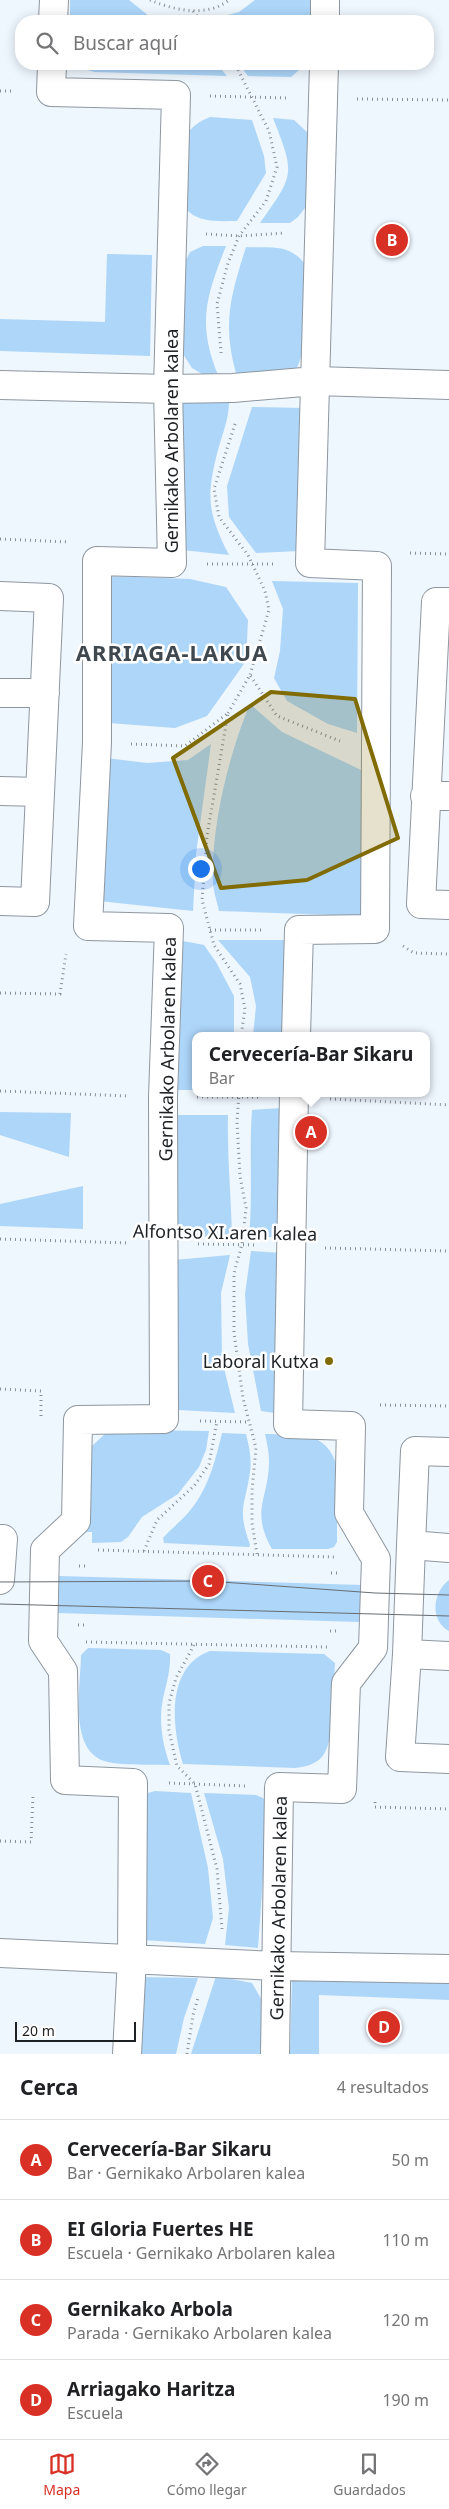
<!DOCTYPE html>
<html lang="es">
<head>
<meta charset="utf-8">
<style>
  :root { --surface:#fff; --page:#f2f2f2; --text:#202124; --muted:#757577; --line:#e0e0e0; --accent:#d93025 }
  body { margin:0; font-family:"Noto Sans",sans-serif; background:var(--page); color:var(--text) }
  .scale { position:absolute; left:15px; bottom:12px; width:121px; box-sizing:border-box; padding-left:5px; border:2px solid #1e2225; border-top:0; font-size:14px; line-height:18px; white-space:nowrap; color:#1e2225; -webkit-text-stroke:4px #fff; paint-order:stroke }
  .you { position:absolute; left:200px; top:868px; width:18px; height:18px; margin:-12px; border:4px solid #fff; border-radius:50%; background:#1a73e8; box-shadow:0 0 0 8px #1a73e833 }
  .badge { display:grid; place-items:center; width:32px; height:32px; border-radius:50%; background:var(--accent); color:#fff; font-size:16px; font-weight:700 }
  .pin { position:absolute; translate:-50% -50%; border:2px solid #fff; box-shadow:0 1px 5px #0006 }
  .popup { position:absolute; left:192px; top:1032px; width:238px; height:65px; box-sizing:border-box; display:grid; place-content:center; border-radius:10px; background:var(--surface); filter:drop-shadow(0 1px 4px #0005); font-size:16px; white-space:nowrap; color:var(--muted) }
  .popup b { font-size:19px; color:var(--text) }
  .popup::after { content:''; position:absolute; left:50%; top:100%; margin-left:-10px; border:10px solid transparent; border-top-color:var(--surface) }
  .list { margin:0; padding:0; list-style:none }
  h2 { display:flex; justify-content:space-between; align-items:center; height:65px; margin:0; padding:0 20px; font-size:21px }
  h2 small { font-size:16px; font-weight:400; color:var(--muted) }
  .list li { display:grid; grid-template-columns:32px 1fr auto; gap:15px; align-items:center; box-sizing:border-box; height:80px; padding:0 20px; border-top:1px solid var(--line) }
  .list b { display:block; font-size:19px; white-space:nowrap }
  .list p { margin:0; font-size:16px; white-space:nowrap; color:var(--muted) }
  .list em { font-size:16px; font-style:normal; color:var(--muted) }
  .icon { flex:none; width:28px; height:28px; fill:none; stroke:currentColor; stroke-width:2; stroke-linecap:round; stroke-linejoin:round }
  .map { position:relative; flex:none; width:449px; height:2054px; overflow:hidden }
  .search { position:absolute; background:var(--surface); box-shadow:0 2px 12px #0003; left:15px; right:15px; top:15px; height:55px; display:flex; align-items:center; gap:12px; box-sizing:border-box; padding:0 18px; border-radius:20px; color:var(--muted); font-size:19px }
  .sheet { height:385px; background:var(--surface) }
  nav { display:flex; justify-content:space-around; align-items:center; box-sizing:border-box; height:70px; border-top:1px solid var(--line); background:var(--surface); font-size:14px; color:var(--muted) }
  nav a { display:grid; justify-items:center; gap:2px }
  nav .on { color:var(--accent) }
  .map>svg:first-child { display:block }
  .green { fill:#add6f9 }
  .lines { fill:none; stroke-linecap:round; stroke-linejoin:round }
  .minor-casing { stroke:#8e97a0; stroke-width:30 }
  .path { stroke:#898f94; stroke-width:3; stroke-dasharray:1 4; stroke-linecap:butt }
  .minor { stroke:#fff; stroke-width:28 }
  .tram { stroke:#686d72; stroke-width:1 }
  .marked { fill:#816b05; fill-opacity:0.2; stroke:#816b05; stroke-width:4; stroke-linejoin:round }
  .poi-dot { fill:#816b05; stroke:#fff; stroke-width:2 }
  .labels { text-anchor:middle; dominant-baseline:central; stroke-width:5; stroke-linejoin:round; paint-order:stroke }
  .street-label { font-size:18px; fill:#1e2225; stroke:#fff }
  .poi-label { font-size:18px; fill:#1e2225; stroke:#fff; text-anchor:end }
  .district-label { font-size:22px; font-weight:bold; letter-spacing:1px; fill:#40484f; stroke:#fff }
</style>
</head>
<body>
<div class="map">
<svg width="449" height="2054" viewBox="0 0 449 2054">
  <rect width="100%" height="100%" fill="#eef6fe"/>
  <path class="green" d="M 70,0 L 129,0 L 149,16 L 163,21 L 70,21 Z
    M 255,0 L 312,0 L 311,21 L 214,21 L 217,18 L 239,12 Z
    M 74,64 L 217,64 L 227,76 L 94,72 L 76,66 Z
    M 239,64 L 306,64 L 291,77 L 248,76 Z
    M 210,117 L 252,120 L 264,156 L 266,173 L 237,221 C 221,221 202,223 189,212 C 181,205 183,151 185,140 C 188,128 200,121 210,117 Z
    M 273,118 L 294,120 L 307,132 L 308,204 L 298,217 L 290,223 L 260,223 C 295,174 295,174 273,118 Z
    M 203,246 L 226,246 C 206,297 197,323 218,375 L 202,374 L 192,368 L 183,354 L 183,266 L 190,252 Z
    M 246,247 C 270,248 289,243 305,264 L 302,354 L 297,368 L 288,374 L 236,373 C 222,323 231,295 246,247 Z
    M 107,254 L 152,255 L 150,356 L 0,351 L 0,319 L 105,322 Z
    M 180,399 L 229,401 C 229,419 223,432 218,450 C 206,496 207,512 229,555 L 182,550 Z
    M 252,407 L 304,408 L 300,551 L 256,553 L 229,517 L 227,486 Z
    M 108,576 L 190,579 L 226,587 L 248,620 L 246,661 L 207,716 L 175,728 L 109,723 Z
    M 272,581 L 358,583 L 357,733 L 328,724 L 287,701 L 274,678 L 280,651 L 283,609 Z
    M 250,704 L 282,732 L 361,770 L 361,916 L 219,911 C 217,901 213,891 213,881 C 211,826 229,754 250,704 Z
    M 211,744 L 196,854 L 193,911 L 99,901 L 106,758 L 147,763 L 188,760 Z
    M 218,940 L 286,940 L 285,1036 L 253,1036 L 256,1006 L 250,977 Z
    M 183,941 L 204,945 L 216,962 L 234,996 L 234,1036 L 196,1036 L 196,1090 L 178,1090 Z
    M 282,1108 L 284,1237 L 249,1237 C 253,1195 249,1152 252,1110 Z
    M 0,1112 L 71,1113 L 69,1157 L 0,1135 Z
    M 178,1115 L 228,1115 C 227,1155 231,1195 232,1235 L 175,1238 Z
    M 83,1186 L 83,1229 L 0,1226 L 0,1204 Z
    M 251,1251 L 283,1253 L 281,1414 L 261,1411 L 248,1344 L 245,1294 Z
    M 230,1255 L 221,1293 L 222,1360 L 235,1413 L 178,1410 L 174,1260 Z
    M 126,1430 L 209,1431 L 206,1450 L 199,1467 L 178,1494 L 142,1517 L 128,1537 L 121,1542 L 92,1543 L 92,1532 L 84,1532 L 91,1447 L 107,1432 Z
    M 222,1433 L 246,1434 C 249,1446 252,1460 250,1472 C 245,1507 237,1508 250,1545 L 249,1547 L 164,1543 L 163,1538 C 171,1529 180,1522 188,1513 C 208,1490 215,1462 222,1433 Z
    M 265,1434 C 296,1435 327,1429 337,1467 L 337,1542 L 334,1547 L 328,1549 L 272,1549 C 250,1510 269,1499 269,1461 C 269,1452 267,1443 265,1434 Z
    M 59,1576 L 362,1585 L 360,1622 L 58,1613 Z
    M 449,1580 L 449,1631 C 429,1620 433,1592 449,1580 Z
    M 88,1648 L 161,1650 L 170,1654 C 171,1672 165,1687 162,1704 C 159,1724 163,1746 170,1765 C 150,1764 127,1766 108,1762 C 67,1754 81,1685 81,1655 Z
    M 210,1651 L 324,1654 L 335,1663 C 333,1685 337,1744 320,1759 C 313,1765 304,1767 295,1768 L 183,1764 C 172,1729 165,1667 210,1651 Z
    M 155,1791 L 191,1793 L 208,1868 L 213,1918 L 205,1944 L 143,1940 L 144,1797 L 148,1793 Z
    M 204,1793 L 256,1795 L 263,1798 L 268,1806 L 258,1948 L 225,1945 L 229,1908 L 223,1859 Z
    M 216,1976 L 252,1983 L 264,2004 L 263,2054 L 191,2054 Z
    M 136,1977 L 198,1978 L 184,2018 L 176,2054 L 134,2054 Z
    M 292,1979 L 449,1983 L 449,2000 L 319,1995 L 319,2054 L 290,2054 Z"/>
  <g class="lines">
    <defs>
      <path id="minor" d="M 53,21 L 54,0
        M 325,21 L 325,0
        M 52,64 L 51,92 L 176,95 L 168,389 L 172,563 L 97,561 L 97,742 L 88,926 L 169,928 L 163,1097 L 164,1419 L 78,1420 L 76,1521 L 45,1550 L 43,1641 L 63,1671 L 65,1780 L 133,1783 L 132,1958 L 127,2054
        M 0,385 L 168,389 L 233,388 L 315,381 L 449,385
        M 0,596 L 49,598 L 35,902 L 0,901
        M 449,602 L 436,602 L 421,904 L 449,905
        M 0,693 L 45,693
        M 0,791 L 40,792
        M 425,796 L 449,796
        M 296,1036 L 299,930 L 375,929 L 377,566 L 310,563 L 324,64
        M 0,1539 L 3,1539 L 0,1580
        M 411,1545 L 415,1451 L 449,1452
        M 449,1548 L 411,1545 L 407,1654 L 449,1656
        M 407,1654 L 400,1757 L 449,1759
        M 0,1953 L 277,1966 L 449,1969
        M 275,2054 L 279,1787 L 342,1789 L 346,1683 L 373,1648 L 376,1559 L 349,1513 L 351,1426 L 288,1424 L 294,1093"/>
    </defs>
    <use href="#minor" class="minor-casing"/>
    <path class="path" d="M 150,0 C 174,10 206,18 229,0
      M 193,11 L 201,21
      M 0,91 L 15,91
      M 210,96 L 288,98
      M 357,99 L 449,100
      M 206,234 L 239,236 L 285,233
      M 221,353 L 217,304 L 228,263 L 239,236 L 266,201 L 277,167 L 269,131 L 235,64
      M 235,424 L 214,489 L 219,517 L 248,555 L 265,591 L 269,610 L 250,675
      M 0,539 L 69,542
      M 410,553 L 449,554
      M 207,564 L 276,564
      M 228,713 L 250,675 L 277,716 L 340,741
      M 131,744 L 185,746 L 228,713 L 207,836 L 202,900 L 214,945 L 240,984 L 245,1009 L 241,1036
      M 210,930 L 264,930
      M 403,946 L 414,953 L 449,954
      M 0,993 L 60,994 L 66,954
      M 0,1091 L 129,1096
      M 239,1093 L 237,1122 L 240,1176 L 246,1208 L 242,1244 L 234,1273 L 234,1333 L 243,1398 L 256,1448 L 252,1490 L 252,1523 L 257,1554
      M 197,1097 L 259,1097
      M 330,1099 L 449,1105
      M 0,1239 L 129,1243
      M 198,1244 L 257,1245
      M 325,1248 L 449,1251
      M 0,1389 L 41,1391 L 41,1418
      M 380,1405 L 449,1406
      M 200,1421 L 248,1422
      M 98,1550 L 334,1557
      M 144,1551 L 157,1520 L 194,1486 L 209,1464 L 217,1421
      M 79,1566 L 89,1566
      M 331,1573 L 340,1573
      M 78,1625 L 87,1625
      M 330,1631 L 339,1631
      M 86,1642 L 327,1647
      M 194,1645 L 176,1678 L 169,1703 L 169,1730 L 177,1766 L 195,1784 L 217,1869 L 222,1929
      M 169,1783 L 245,1786
      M 375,1802 L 375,1807 L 449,1809
      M 0,1841 L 31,1842 L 33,1796
      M 187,2054 L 193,2015 L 198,1998"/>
    <use href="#minor" class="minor"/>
    <path class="tram" d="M 0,1582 L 208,1581 L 375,1593 L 449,1595
      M 0,1604 L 449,1616"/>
  </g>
  <path class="marked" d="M 271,692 L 355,699 L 398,838 L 307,880 L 221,888 L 173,758 Z"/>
  <circle class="poi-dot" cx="329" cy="1361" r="5"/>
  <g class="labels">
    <g class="street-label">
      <text transform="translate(171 441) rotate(-90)">Gernikako Arbolaren kalea</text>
      <text transform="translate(167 1049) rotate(-89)">Gernikako Arbolaren kalea</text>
      <text transform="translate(225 1232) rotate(1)">Alfontso XI.aren kalea</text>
      <text transform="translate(278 1908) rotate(-89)">Gernikako Arbolaren kalea</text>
    </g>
    <g class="poi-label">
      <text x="319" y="1361">Laboral Kutxa</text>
    </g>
    <g class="district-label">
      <text x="172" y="652">ARRIAGA-LAKUA</text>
    </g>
  </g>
</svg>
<div class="scale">20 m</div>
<div class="you"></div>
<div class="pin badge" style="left:311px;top:1132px">A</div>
<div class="popup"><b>Cervecería-Bar Sikaru</b>Bar</div>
<div class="pin badge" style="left:392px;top:240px">B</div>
<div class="pin badge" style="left:208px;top:1581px">C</div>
<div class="pin badge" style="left:384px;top:2027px">D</div>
<div class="search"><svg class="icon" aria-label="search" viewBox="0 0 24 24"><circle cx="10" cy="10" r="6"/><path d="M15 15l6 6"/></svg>Buscar aquí</div>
</div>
<section class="sheet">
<h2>Cerca<small>4 resultados</small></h2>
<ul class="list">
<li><span class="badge">A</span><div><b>Cervecería-Bar Sikaru</b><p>Bar · Gernikako Arbolaren kalea</p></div><em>50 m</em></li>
<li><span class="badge">B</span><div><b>EI Gloria Fuertes HE</b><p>Escuela · Gernikako Arbolaren kalea</p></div><em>110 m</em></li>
<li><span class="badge">C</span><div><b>Gernikako Arbola</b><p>Parada · Gernikako Arbolaren kalea</p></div><em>120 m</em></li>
<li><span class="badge">D</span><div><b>Arriagako Haritza</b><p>Escuela</p></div><em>190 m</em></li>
</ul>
</section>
<nav>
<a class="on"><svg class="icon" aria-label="map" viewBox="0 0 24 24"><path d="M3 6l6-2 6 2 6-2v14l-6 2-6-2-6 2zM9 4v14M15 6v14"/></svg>Mapa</a>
<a><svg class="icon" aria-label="directions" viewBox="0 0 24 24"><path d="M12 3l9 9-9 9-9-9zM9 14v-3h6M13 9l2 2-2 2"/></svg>Cómo llegar</a>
<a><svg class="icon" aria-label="saved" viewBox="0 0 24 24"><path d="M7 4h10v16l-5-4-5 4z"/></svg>Guardados</a>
</nav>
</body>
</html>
